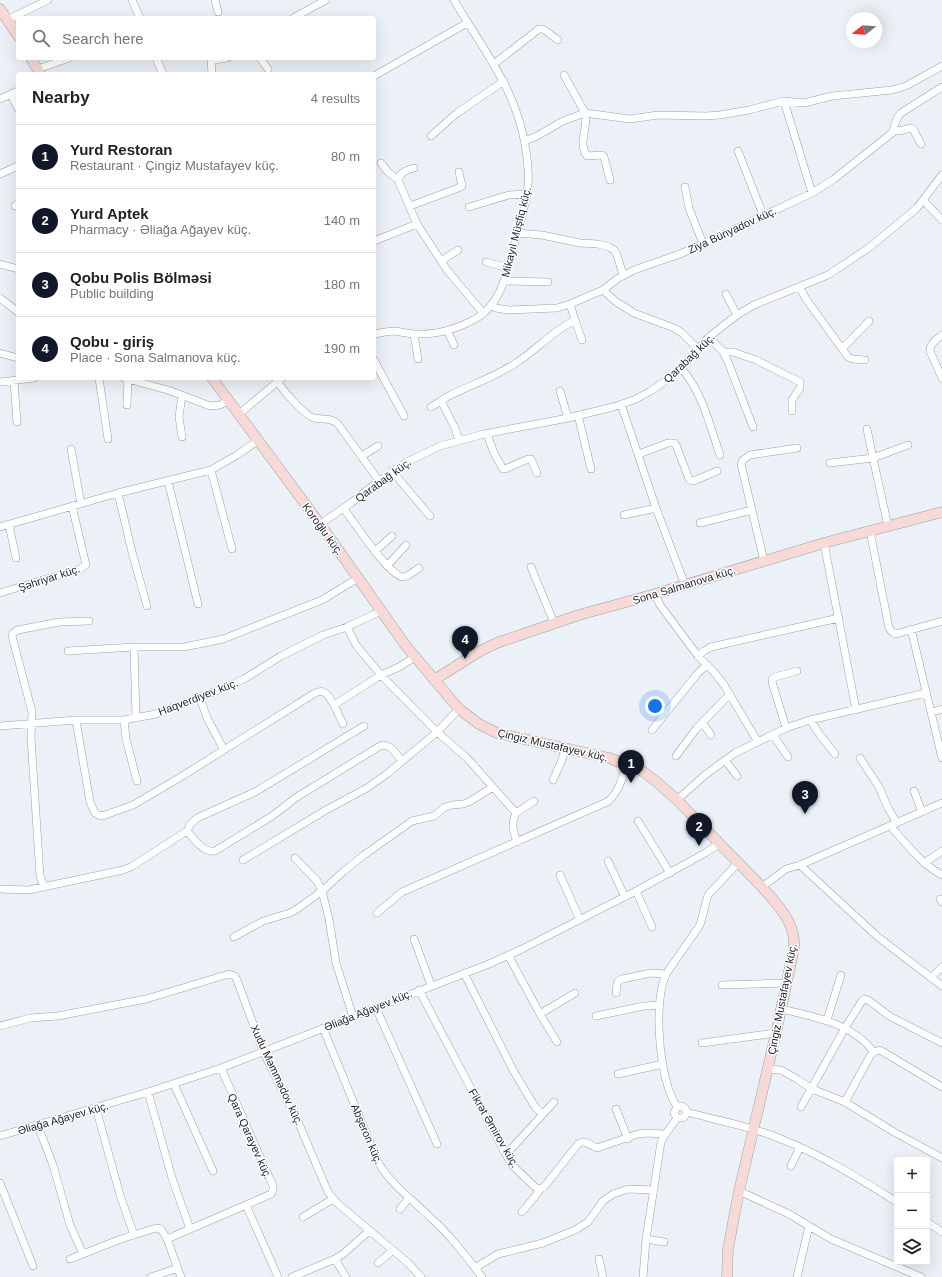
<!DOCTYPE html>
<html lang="en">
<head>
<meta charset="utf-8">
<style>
  :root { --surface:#fff; --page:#f6f6f6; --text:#222; --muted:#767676; --line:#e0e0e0; --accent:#111827 }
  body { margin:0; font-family:Helvetica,sans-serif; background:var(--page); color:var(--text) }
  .controls { position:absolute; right:12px; bottom:12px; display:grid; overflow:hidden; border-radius:4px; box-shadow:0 4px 16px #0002 }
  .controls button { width:36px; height:36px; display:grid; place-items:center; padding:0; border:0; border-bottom:1px solid var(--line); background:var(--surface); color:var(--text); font:20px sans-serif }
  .compass { position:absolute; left:846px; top:12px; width:36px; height:36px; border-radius:50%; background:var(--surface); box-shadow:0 4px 16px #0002; rotate:253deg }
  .you { position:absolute; left:655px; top:706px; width:14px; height:14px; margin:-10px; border:3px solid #fff; border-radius:50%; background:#1a73e8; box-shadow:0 0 0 6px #1a73e833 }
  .badge { display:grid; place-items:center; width:26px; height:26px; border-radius:50%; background:var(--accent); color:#fff; font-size:13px; font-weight:700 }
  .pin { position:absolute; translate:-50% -33px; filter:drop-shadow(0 1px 2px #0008) }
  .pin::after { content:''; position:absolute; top:21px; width:14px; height:12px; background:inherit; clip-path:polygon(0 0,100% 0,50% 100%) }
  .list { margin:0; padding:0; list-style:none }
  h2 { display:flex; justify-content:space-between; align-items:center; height:52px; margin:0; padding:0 16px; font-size:17px }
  h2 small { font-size:13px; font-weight:400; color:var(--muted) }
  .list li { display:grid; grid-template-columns:26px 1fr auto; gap:12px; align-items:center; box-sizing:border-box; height:64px; padding:0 16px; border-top:1px solid var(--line) }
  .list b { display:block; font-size:15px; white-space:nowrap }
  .list p { margin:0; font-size:13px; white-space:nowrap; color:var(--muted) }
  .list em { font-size:13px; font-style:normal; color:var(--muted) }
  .icon { flex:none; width:22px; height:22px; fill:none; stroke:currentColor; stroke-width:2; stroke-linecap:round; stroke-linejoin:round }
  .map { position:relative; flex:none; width:942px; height:1277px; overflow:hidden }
  .search { position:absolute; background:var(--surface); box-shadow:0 4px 16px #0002; left:16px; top:16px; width:360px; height:44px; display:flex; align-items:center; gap:10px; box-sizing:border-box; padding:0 14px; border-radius:4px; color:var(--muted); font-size:15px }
  .panel { position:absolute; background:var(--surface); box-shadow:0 4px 16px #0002; left:16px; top:72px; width:360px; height:308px; border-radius:4px }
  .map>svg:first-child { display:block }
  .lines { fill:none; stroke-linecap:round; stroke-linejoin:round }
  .street-casing { stroke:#9ba1a6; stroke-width:8 }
  .secondary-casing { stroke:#9ba1a6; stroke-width:11 }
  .street { stroke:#fff; stroke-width:7 }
  .secondary { stroke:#f7dad7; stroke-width:10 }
  .labels { text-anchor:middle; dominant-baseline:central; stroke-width:3; stroke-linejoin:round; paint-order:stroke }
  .street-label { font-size:11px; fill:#26282b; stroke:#fcfdff }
</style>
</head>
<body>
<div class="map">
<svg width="942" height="1277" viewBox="0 0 942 1277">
  <rect width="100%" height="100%" fill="#ebf1f7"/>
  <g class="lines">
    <defs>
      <path id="street" d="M 132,0 L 140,18
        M 215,0 L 218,12
        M 293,18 L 326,0
        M 7,20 L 48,0
        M 156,58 L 163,74
        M 210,58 L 214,60 L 227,58
        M 260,58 L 268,69
        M 211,59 L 212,74
        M 494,64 L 539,29 L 543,29 L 558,40
        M 38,69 L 69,58
        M 564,75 L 585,113 C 589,128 577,142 587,156 L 602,155 L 604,157 L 610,180
        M 374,76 L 467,23
        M 11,95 L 18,108
        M 0,99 L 18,91
        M 784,101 L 812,193
        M 894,129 L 899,131 L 911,128 L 913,129 L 921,144
        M 431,136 L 457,113 L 504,81
        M 525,141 L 537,136 L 563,121 L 585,113 L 630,119 L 658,115 L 706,116 L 720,115 L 749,110 L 784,101 L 804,103 L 832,96 L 892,90 L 906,86 L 942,66
        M 738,151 L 763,215
        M 381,163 L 388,172 L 398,180 L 417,224 L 447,270 L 483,313
        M 0,174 L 18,166
        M 398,180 C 400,172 407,170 414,168
        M 685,187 L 689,208 L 703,244
        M 924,201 L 942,220
        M 15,206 L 18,204
        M 410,206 L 461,187 L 462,186 L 459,172
        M 469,207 L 509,195 L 527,194
        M 517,233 L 542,235 L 580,243 L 598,244 L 609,247 L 614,250 L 617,255 L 623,275
        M 374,241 L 417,224
        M 441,261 L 458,250
        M 486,262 L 508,268
        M 0,264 L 18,269
        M 504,281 L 548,282
        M 800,288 L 806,299 L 848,357 L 853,359 L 865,360
        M 603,290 L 615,301 L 634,313 L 674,328 L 682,333 L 698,349
        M 726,294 L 737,315
        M 0,298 L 18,312
        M 491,305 L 496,308 L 508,310 L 557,308 L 570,304 L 603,290 L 617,279 L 634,270 L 680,254 L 703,244 L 812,193 L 834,179 L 892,133 C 896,125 894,120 901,113 L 942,87
        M 575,320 L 582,340
        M 447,330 L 454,345
        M 374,334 C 381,333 388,331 395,331 C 402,332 409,334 416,334 C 437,335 459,328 477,318 C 501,303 506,275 513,250 C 518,229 526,207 528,185 C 529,176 528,167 527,158 C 520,93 485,53 454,0
        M 414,334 L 418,359
        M 942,335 C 936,340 930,343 930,351 L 942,378
        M 709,337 L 723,352 L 728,362 L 753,427
        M 842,349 L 869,321
        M 723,352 L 733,352 L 756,360 L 800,382 L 800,388 L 792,400 L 792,411
        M 0,353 L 18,358
        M 374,360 L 404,416
        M 681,368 C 702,391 710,426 720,455
        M 99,378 L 108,439
        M 124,378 L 171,391 L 210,406 L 220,405 L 229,400
        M 276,378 C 280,388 304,415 314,418 C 323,420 331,417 338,424 L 379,481
        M 14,381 L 17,422
        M 0,382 L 34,378
        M 560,391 L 568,418
        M 621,404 L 656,508 L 685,585
        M 127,405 L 128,379
        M 431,407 L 441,401
        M 239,414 L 282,378
        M 578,415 L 591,469
        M 867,429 L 873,458 L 908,445
        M 487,434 L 494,453 L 503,469 L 505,469 L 528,459 L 531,459 L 537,473
        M 182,437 L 179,417 L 182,395
        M 459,440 L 454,426 L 441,401 L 447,397 C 470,385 495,377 516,363 C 536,350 553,331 575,320 L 570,304
        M 71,449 L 81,504
        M 639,454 L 668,443 L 674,443 L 676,445 L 689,479 L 692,481 L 696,480 L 717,471
        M 362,456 L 378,446
        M 830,463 L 873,458 L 888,526
        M 211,470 L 232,549
        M 392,471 L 430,516
        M 168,481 L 198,604
        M 118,493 L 132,552 L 147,606
        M 344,509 C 354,522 388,575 403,577 C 408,577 414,571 419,568
        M 624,515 L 656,508
        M 700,523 L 752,510
        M 320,524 L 351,503 L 379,481 L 407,462 L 440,446 L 484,434 L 568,418 L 613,407 L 634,400 L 649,392 L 664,382 L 681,368 L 709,337 L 737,315 L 754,305 L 828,275 L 870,247 L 917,208 L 942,175
        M 9,525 L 16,558
        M 0,527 L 118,493 L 211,470 L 237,455 L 259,440
        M 870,531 L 889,628 L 892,632 L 896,634 L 942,621
        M 824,543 L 856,710
        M 375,551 L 392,536
        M 764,561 L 741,464 L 743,460 L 750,455 L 797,448
        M 387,566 L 406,545
        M 531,567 L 554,623
        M 0,593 L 80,569 L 86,565 L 72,506
        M 655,594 L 660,605 L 698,656 L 714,672 L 724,685 L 758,742
        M 347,627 L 356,645 L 381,675 L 437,732 L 467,758 L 516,813 C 511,823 513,831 517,842
        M 911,629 L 942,758
        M 134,647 L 136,718
        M 68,651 L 134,647 L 184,647 L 223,639 L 322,600 L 358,578
        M 698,656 L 704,651 L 711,647 L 839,618
        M 200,698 L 207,718 L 224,750
        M 334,705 L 343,724
        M 932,712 L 942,709
        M 76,720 L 90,802 L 95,813 L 100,816 L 105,815 L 133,805 L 179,778 L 315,693 C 326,688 329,697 334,705 L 381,675 L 399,667 L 415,657
        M 124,720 L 126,739 L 137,781
        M 810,720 L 820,735 L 835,754
        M 702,722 L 711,735
        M 0,726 L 76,720 L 124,720 L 156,714 L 229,686 L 244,679 L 281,656 L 323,635 L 347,627 L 381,611
        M 786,728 L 772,682 L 772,679 L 775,677 L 797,671
        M 652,730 L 698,673 L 707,665
        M 773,735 L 788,757
        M 676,756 L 696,729 L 730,694
        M 860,758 L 879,787 L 888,808 L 897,823
        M 725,760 L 737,776
        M 553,780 L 562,760 L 565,748
        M 914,791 L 922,812
        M 677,800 L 705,775 L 735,753 L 786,728 L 810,720 L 926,693
        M 516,813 L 534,801
        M 638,821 L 670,873
        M 890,826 C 906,843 921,864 942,875
        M 187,831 L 190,825 L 197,818 L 255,792 L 364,726
        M 295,858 L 317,881 L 322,891 L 329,919 L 336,963 L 353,1017
        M 243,860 L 326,810 L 367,788 L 388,773 L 437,732 L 459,709
        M 608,861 L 625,897
        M 924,863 L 942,851
        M 800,865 L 878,937 L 942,986
        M 560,875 L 580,920
        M 44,887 L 40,876 L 31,738 L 32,712 L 12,636 L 13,633 L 18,630 L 59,622 L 89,621
        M 762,887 L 786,869 L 800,865 L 942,803
        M 0,889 L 29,890 L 123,870 L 131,867 L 187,831 C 194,839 203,853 215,851 L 272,816 L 297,797 L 380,746 C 390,742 396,754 402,761
        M 636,891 L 652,927
        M 940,899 L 942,902
        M 377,913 L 402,892 L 607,802 C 619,793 622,778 627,764
        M 234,937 L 263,921 L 290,913 L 300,907 L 322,891 L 344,871 L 364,855 L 412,821 L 434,816 L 445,807 L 452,805 L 463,804 L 469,802 L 493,787
        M 414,939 L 431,985
        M 508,955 L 540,1014 L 557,1042
        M 464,973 L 513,1070 L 535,1107 L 543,1114
        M 931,978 L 942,967
        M 722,985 L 787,983
        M 419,990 L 505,1153 L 513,1166 L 535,1187 L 540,1189 L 544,1187 L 578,1144 C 586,1139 589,1145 597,1148 L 638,1134 L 647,1133 L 664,1134
        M 616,993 L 617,984 L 618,981 L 622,979 L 651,973 L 666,974
        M 376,1008 L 437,1144
        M 781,1009 C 815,1017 852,1023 874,1052 L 880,1050 L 942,1087
        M 540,1014 L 575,993
        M 596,1016 L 644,1006 L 659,1005
        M 827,1020 L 841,975
        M 0,1026 L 30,1018 L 58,1016 L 146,999 L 229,974 L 235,976 L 237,980 L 263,1051 L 299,1124 L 328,1192 L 337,1203 L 407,1262 L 421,1277
        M 323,1028 L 378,1162 C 391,1185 413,1200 431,1218 C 450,1235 466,1256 482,1277
        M 702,1043 L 776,1033
        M 221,1068 L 273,1186 L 273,1190 L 271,1194 L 246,1205 L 278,1277
        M 768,1069 L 781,1070 L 797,1079 L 812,1089 L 845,1102 L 894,1132 L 942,1158
        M 618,1074 L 663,1064
        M 174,1084 L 213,1171
        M 148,1092 L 172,1178 L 190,1229
        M 845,1102 L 870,1056 L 874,1052
        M 677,1107 C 673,1100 670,1094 668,1087 C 659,1058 654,1002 666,974 L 700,925 L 708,895 L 738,863
        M 801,1107 L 845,1028 L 862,1001 L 864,999 L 868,1000 L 891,1017 L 942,1043
        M 96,1108 L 120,1195 L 134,1235
        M 616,1109 L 628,1139
        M 687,1112 L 685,1116 L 682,1118 L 677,1118 L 674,1113 L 677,1107 L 681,1106 L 685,1108 L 687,1112 C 718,1121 751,1126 781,1139 C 822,1155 860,1179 897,1202
        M 38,1126 L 53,1165 L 70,1225 L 83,1254 L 121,1239 L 156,1228 L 161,1229 L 167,1239 L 181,1277
        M 0,1136 L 148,1092 L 221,1068 L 489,964 L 522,949 L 636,891 L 707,852 L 719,844
        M 505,1153 L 512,1148 L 554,1102
        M 791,1166 L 800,1147
        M 0,1183 L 33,1266
        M 739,1191 L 789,1214 L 831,1239 L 921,1277
        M 400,1209 L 409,1198
        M 522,1212 L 537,1194 L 540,1189
        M 303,1217 L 333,1199
        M 927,1222 L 942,1232
        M 167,1239 L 246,1205
        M 646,1239 L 664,1242
        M 70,1259 L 83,1254
        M 335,1259 L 343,1254 L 369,1231
        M 599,1259 L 603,1277
        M 378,1263 L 392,1251
        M 475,1268 L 498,1254 L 543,1243 L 575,1230 L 588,1222 L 603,1201 L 613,1194 L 628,1189 L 653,1190
        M 151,1277 L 178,1268
        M 292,1277 L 335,1259 L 346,1277
        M 643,1277 L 646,1239 L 661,1142 C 665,1133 672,1126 677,1118
        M 797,1277 L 809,1226"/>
      <path id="secondary" d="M 0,9 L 18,36
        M 31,58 L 40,74
        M 212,378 L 320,524 L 406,646 L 459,709 L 479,724 L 497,733 L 609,758 L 641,770 L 658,783 L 677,800 L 762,887 C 777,904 796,922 794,948 L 776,1033 L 739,1191 L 728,1249 L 727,1277
        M 434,680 L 480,651 L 497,643 L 526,633 L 579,615 L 655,594 L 824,543 L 942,512"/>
    </defs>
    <use href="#street" class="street-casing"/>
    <use href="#secondary" class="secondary-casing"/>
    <use href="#street" class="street"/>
    <use href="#secondary" class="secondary"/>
  </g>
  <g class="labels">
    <g class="street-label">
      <text transform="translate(732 230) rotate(-25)">Ziya Bünyadov küç.</text>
      <text transform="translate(516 232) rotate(-76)">Mikayıl Müşfiq küç.</text>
      <text transform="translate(689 358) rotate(-44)">Qarabağ küç.</text>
      <text transform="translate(383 480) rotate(-36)">Qarabağ küç.</text>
      <text transform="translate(323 529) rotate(54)">Koroğlu küç.</text>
      <text transform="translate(49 578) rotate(-18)">Şəhriyar küç.</text>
      <text transform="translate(684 585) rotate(-17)">Sona Salmanova küç.</text>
      <text transform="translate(198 697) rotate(-21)">Haqverdiyev küç.</text>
      <text transform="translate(553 745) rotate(13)">Çingiz Mustafayev küç.</text>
      <text transform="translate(782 999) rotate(-79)">Çingiz Mustafayev küç.</text>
      <text transform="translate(368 1010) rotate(-22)">Əliağa Ağayev küç.</text>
      <text transform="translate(277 1075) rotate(65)">Xudu Məmmədov küç.</text>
      <text transform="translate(63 1118) rotate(-16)">Əliağa Ağayev küç.</text>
      <text transform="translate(494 1128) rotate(60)">Fikrət Əmirov küç.</text>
      <text transform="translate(367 1134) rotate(67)">Abşeron küç.</text>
      <text transform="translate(250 1136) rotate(66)">Qara Qarayev küç.</text>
    </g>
  </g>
</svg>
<div class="controls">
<button>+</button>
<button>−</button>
<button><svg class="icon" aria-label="layers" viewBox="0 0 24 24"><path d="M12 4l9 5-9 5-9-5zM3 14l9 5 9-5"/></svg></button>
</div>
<svg class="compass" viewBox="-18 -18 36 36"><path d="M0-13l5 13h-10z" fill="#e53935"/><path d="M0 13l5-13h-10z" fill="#767676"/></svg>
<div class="you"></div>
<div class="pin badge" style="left:631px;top:783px">1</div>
<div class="pin badge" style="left:699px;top:846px">2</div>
<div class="pin badge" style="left:805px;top:814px">3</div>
<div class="pin badge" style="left:465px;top:659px">4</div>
<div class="search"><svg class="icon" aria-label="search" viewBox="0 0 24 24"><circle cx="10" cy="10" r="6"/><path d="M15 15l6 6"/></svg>Search here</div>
<section class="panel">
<h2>Nearby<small>4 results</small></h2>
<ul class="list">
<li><span class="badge">1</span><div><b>Yurd Restoran</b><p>Restaurant · Çingiz Mustafayev küç.</p></div><em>80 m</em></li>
<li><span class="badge">2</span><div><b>Yurd Aptek</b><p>Pharmacy · Əliağa Ağayev küç.</p></div><em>140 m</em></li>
<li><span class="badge">3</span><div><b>Qobu Polis Bölməsi</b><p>Public building</p></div><em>180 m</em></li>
<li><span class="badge">4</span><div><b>Qobu - giriş</b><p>Place · Sona Salmanova küç.</p></div><em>190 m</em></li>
</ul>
</section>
</div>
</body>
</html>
